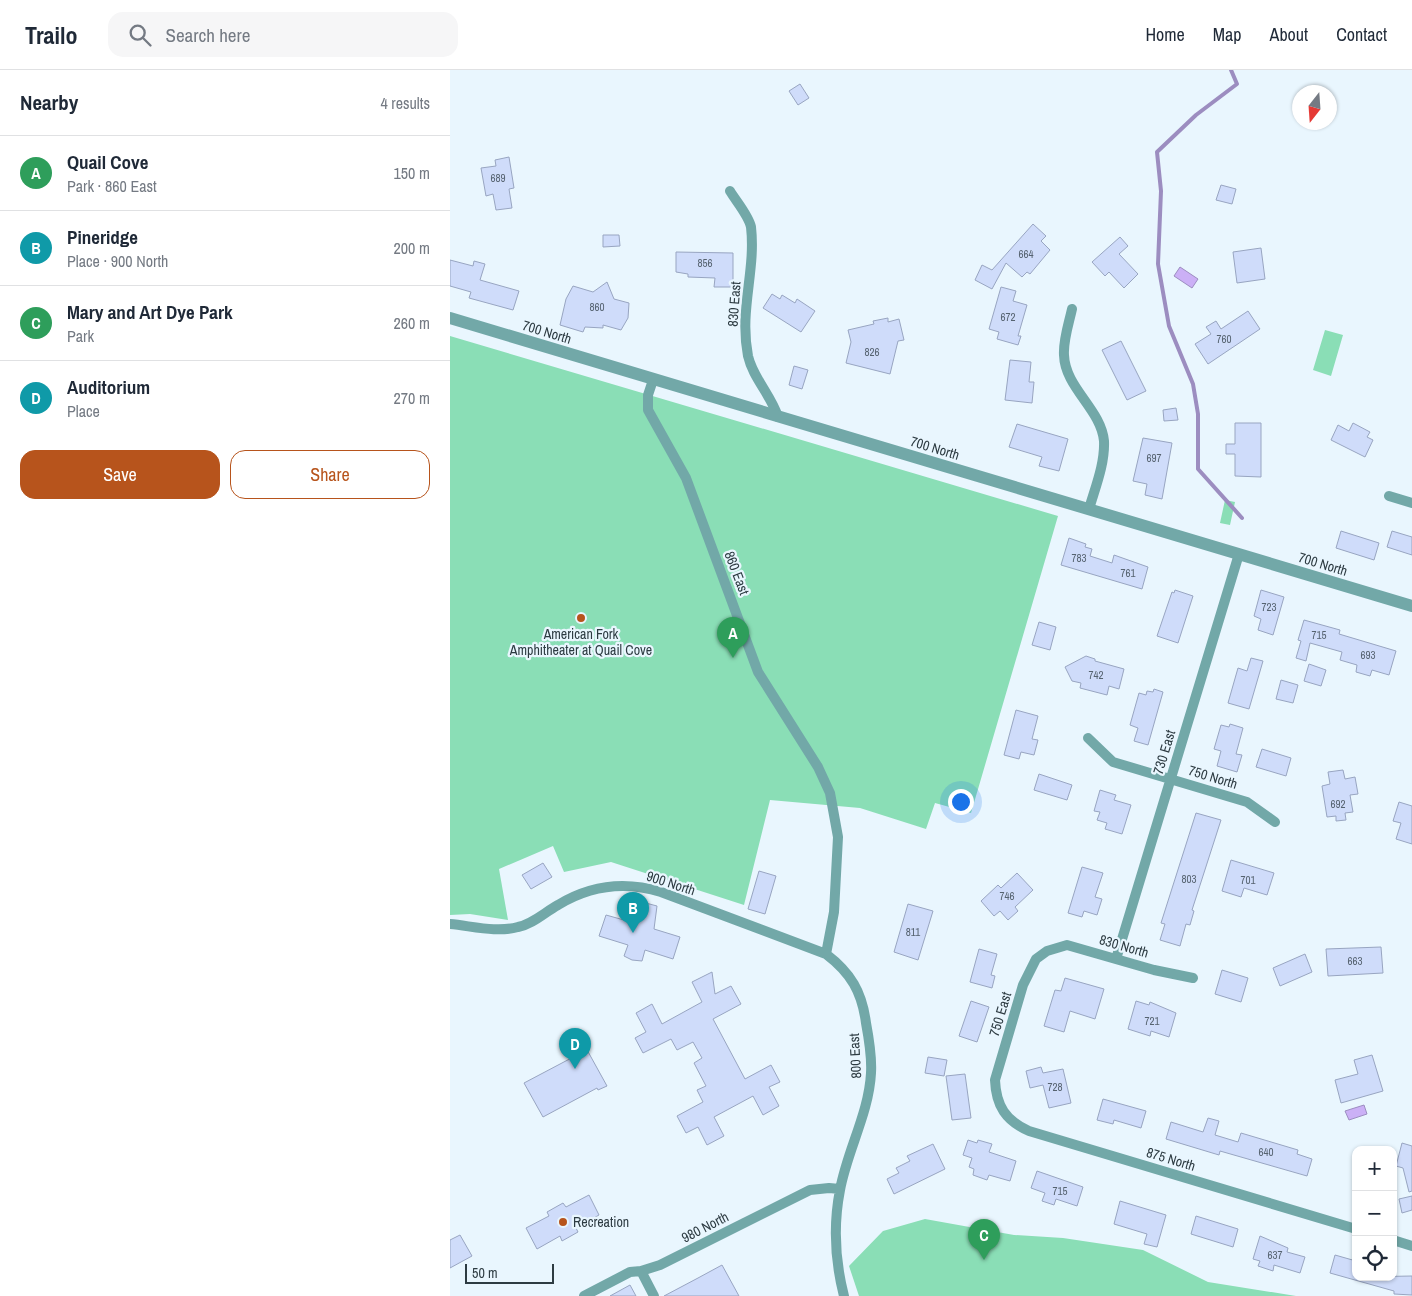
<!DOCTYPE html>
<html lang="en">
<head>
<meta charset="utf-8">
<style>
  :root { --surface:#fff; --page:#f6f6f7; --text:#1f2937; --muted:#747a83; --line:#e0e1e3; --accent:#b7541c }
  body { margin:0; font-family:"Archivo Narrow",sans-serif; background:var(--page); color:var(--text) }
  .controls { position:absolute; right:15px; bottom:15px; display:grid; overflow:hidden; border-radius:10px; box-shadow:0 1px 4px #0004 }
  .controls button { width:45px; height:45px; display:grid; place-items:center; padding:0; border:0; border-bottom:1px solid var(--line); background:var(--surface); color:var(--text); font:25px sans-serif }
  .compass { position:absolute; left:842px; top:15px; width:45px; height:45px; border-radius:50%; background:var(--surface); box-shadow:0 1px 4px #0004; rotate:197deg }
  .scale { position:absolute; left:15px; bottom:12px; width:89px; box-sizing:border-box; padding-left:5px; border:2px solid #2d3b42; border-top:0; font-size:14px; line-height:18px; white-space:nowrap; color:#2d3b42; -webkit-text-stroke:4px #e9f6fe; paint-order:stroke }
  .you { position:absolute; left:510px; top:731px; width:18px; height:18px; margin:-12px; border:4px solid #fff; border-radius:50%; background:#1a73e8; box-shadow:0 0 0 8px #1a73e833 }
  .badge { display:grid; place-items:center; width:32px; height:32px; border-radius:50%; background:var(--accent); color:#fff; font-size:16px; font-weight:700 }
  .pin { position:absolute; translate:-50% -41px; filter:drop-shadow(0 1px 2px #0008) }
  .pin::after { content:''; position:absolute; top:26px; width:18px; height:15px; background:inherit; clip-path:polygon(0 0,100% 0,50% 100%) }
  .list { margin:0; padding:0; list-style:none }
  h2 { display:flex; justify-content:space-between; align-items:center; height:65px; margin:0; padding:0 20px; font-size:21px }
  h2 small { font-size:16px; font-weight:400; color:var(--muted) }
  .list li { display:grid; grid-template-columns:32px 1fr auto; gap:15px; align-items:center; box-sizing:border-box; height:75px; padding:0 20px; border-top:1px solid var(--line) }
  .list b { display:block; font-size:19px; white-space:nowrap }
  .list p { margin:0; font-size:16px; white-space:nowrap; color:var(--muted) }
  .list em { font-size:16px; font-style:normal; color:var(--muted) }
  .actions { display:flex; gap:10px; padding:15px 20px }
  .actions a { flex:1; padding:11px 0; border:1px solid var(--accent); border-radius:15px; text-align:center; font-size:18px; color:var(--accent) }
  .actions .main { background:var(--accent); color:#fff }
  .icon { flex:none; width:28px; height:28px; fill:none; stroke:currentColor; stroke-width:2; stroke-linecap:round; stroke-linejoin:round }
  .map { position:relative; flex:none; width:962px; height:1226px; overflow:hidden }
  header { display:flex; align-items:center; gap:30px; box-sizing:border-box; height:70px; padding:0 25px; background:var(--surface); border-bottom:1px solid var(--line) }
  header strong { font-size:24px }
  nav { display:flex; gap:28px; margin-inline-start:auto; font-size:18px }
  .search { width:350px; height:45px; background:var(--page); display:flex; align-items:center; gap:12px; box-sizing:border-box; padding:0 18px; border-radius:15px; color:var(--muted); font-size:19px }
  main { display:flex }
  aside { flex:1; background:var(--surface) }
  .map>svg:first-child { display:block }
  .green { fill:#8adeb6 }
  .water { fill:#cbb0f6; stroke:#9c8dc0 }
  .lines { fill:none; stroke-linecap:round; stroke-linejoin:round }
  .stream { stroke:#9c8dc0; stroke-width:4 }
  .building { fill:#cfdcfa; stroke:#98a5c1 }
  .minor { stroke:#72a8a8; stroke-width:10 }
  .tertiary { stroke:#72a8a8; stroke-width:12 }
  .poi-dot { fill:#b7541c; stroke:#e9f6fe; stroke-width:2 }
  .labels { text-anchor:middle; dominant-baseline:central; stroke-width:4.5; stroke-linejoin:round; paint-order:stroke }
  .number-label { font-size:11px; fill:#566370 }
  .street-label { font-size:14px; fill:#2d3b42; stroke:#e9f6fe }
  .poi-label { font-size:14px; fill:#2d3b42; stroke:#e9f6fe }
</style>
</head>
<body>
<header>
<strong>Trailo</strong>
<div class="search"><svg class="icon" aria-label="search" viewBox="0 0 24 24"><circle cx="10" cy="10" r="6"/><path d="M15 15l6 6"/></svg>Search here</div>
<nav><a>Home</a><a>Map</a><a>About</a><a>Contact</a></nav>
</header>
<main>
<aside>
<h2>Nearby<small>4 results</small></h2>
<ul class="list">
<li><span class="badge" style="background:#2e9e5b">A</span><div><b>Quail Cove</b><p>Park · 860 East</p></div><em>150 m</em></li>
<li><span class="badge" style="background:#0f9aa8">B</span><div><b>Pineridge</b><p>Place · 900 North</p></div><em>200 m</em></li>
<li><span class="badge" style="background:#2e9e5b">C</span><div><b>Mary and Art Dye Park</b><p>Park</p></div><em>260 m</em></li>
<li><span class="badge" style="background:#0f9aa8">D</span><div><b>Auditorium</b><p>Place</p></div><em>270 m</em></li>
</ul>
<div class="actions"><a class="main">Save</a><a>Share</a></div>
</aside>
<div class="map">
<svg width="962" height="1226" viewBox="0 0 962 1226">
  <rect width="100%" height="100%" fill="#e9f6fe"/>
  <path class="green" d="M 875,260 L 893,265 L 881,306 L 863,300 Z
    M 0,266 L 608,446 L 521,743 L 485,733 L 476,759 L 410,738 L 320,730 L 294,835 L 161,792 L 114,802 L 103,776 L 49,799 L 58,850 L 20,844 L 0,845 Z
    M 775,430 L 785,432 L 780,455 L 770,453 Z
    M 475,1149 L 564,1165 L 613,1168 L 693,1180 L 758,1212 L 846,1226 L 409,1226 L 399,1196 L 433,1161 Z"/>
  <path class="water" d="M 730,197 L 748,209 L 742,218 L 724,206 Z
    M 914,1035 L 917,1044 L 899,1050 L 895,1041 Z"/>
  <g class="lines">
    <path class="stream" d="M 781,0 L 787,14 L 746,45 L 707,82 L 711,121 L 708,194 L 719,256 L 743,314 L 748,344 L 748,399 L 792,448"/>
  </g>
  <path class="building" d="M 350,14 L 359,28 L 348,35 L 339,21 Z
    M 59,87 L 64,118 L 59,119 L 62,138 L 46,140 L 43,124 L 36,126 L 31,98 L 46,96 L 45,90 Z
    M 771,115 L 786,119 L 782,134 L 766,130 Z
    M 583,154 L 596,166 L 591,171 L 600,180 L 580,204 L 577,202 L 572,207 L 556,193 L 542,219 L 525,210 L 532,195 L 542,200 Z
    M 153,165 L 169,165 L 170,176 L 153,177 Z
    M 670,167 L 678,176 L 669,184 L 688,204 L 674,218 L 659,202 L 655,206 L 642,192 Z
    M 811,178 L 815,209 L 787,213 L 783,182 Z
    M 226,182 L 283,183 L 283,217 L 264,217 L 265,208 L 238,207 L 238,204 L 226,202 Z
    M 0,190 L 23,196 L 24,191 L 35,194 L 30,210 L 69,221 L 63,240 L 19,228 L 21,222 L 0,216 Z
    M 157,212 L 164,229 L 179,233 L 178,248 L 171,260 L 153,255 L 153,258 L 135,257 L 133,262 L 110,255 L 116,229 L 123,216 L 143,222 Z
    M 551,217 L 566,221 L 563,231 L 577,235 L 568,266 L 571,266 L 568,275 L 547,269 L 549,262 L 539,259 Z
    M 322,224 L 330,229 L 332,225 L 345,233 L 347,229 L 365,241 L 351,262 L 313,238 Z
    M 798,241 L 810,259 L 758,294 L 745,274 L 761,264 L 756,257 L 766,251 L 771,259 Z
    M 438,248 L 438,252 L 449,249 L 454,270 L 448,271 L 440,304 L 396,293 L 401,272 L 398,260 L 424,254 L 423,251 Z
    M 671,271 L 696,321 L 677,330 L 652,280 Z
    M 560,290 L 581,292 L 579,312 L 584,312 L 582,333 L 555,330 Z
    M 344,296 L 358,300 L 352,319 L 339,315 Z
    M 726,338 L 728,350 L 714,351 L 713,340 Z
    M 785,353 L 811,353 L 811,407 L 785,406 L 785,384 L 776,384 L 776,374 L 785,374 Z
    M 903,353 L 920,362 L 917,367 L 923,370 L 915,387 L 881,370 L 888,355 L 899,361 Z
    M 567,354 L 618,369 L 609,401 L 589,396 L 592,387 L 559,377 Z
    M 693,368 L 722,373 L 712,429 L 695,425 L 697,414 L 683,411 Z
    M 891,461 L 929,473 L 924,490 L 886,478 Z
    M 942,461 L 962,467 L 962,485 L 937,477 Z
    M 619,468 L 636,474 L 635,477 L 642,479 L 640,486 L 662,493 L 664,485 L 698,497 L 692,519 L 611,495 Z
    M 725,520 L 743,526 L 728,573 L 707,566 L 722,522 L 724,523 Z
    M 811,520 L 834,527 L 823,565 L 808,560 L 811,549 L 804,546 Z
    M 854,550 L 890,560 L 889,564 L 946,581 L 939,605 L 922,600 L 920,606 L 906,602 L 907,595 L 890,590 L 892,582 L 860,573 L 856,591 L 846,588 L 851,571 L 848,570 Z
    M 589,552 L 606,557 L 600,580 L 582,575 Z
    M 636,586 L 645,589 L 645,591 L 674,599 L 669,619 L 659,616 L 657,625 L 630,618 L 631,613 L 622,611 L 615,597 Z
    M 801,588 L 813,591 L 799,639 L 778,633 L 788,598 L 797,601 Z
    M 859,594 L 876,600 L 871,616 L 854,611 Z
    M 831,610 L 848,615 L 843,633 L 826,629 Z
    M 704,619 L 713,622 L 698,675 L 684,671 L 688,658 L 680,655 L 689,623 L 696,625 L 697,621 L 703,622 Z
    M 566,640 L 588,646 L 582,669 L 588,670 L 584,685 L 571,682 L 569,689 L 554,685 Z
    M 780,654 L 793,658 L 786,684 L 792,685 L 787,702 L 767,696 L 771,681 L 764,679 L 771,655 L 779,657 Z
    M 812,679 L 841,688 L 836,706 L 806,697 Z
    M 893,700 L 895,709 L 905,707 L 908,724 L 900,725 L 903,742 L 895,743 L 896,750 L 886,751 L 886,746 L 877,747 L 872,716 L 880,714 L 878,702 Z
    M 589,704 L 622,715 L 617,730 L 584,720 Z
    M 650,720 L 666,725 L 664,730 L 681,735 L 672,764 L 655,759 L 657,753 L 647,750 L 650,742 L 644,741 Z
    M 949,732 L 962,736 L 962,774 L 946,769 L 951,753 L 943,751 Z
    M 746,743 L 771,750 L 742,840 L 744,841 L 740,855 L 736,854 L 730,876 L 710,870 L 715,854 L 711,853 Z
    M 781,790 L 824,803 L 817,825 L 794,818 L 791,827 L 772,821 Z
    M 93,793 L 102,807 L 81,819 L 72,805 Z
    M 632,797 L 653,803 L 645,827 L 652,829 L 647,845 L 634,841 L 632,847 L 618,843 Z
    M 309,801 L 326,806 L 315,844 L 298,839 Z
    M 567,803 L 583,820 L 565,837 L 568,841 L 558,850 L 550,841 L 544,846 L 531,831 L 548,815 L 551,818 Z
    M 192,832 L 207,836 L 204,859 L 230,867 L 223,889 L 195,880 L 192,891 L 182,890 L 174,886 L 178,875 L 149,866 L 156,845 L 181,852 Z
    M 458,834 L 483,841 L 468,890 L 444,882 Z
    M 931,877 L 933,903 L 878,906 L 876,879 Z
    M 529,879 L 547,884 L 541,905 L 545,906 L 542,918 L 520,912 Z
    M 855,884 L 862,902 L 830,916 L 823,898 Z
    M 772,900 L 798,908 L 791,932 L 765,924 Z
    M 262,902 L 265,924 L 281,916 L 291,934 L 263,949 L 295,1009 L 321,995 L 330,1012 L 319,1017 L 329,1036 L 313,1045 L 303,1026 L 264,1047 L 274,1066 L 257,1075 L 248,1057 L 236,1063 L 227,1046 L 253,1032 L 247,1020 L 256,1016 L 244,993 L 252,988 L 243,972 L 227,980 L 221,969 L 193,983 L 185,968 L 196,962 L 186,943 L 202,934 L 212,954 L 252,932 L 242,912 Z
    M 615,908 L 654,919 L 645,949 L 620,941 L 614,962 L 594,956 L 605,920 L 611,921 Z
    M 521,931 L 539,937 L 527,972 L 509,966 Z
    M 686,931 L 699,935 L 700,932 L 726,943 L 719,967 L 701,961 L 700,966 L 678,959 Z
    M 136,978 L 157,1016 L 148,1020 L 147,1018 L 93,1047 L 74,1013 L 129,984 L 128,982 Z
    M 922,985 L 933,1021 L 891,1033 L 885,1010 L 908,1004 L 904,990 Z
    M 478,987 L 497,990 L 494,1006 L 475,1003 Z
    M 591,997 L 593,1003 L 613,999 L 621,1033 L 599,1038 L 593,1015 L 580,1018 L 576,1001 Z
    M 515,1004 L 521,1048 L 502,1050 L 496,1006 Z
    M 653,1029 L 696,1041 L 691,1058 L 664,1050 L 663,1054 L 647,1050 Z
    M 758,1048 L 769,1051 L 765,1065 L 788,1072 L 791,1063 L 848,1080 L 847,1084 L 862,1089 L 857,1106 L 770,1081 L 769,1085 L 716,1069 L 721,1052 L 753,1062 Z
    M 518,1070 L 527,1073 L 528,1070 L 542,1074 L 539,1082 L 566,1091 L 560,1111 L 539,1105 L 537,1110 L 523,1105 L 524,1099 L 519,1097 L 522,1088 L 513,1085 Z
    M 952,1073 L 962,1076 L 962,1121 L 959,1122 L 953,1098 L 946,1096 Z
    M 483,1074 L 495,1099 L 444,1124 L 437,1109 L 449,1103 L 446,1098 L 460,1091 L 457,1086 Z
    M 587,1101 L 633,1117 L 627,1136 L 606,1129 L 604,1135 L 592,1131 L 595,1123 L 581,1118 Z
    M 139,1125 L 149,1145 L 126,1158 L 128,1162 L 112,1171 L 110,1166 L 87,1179 L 76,1158 L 99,1146 L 97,1142 L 113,1133 L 116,1137 Z
    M 962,1126 L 962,1140 L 952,1143 L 949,1129 Z
    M 670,1131 L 716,1145 L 707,1177 L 694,1174 L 697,1164 L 664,1154 Z
    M 746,1146 L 788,1159 L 783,1177 L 741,1164 Z
    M 10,1165 L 22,1186 L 0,1198 L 0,1170 Z
    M 810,1166 L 838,1178 L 837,1182 L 855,1187 L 850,1203 L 824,1195 L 823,1201 L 808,1196 L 810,1191 L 803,1189 Z
    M 885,1185 L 906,1191 L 906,1207 L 962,1206 L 962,1225 L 944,1224 L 944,1221 L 880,1203 Z
    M 272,1195 L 289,1226 L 214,1226 L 248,1208 Z
    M 180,1215 L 186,1226 L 160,1226 Z"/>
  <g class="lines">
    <path class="minor" d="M 280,121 C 286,131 299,146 301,157 C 306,201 289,240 298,286 C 303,308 321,325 328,347
      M 622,239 C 619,253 613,270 614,285 C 615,318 651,339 654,371 C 655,394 645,418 639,439
      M 203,310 L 198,325 L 198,340 L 236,408 L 308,602 L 368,697 L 380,723 L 388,767 L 384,842 L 376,884
      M 939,426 L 962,433
      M 638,668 L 663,692 L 797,732 L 825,752
      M 0,854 C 22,856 47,863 68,857 C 83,854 95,842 108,835 C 141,815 175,811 211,822 L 376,884 C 401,903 412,922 416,953 C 419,969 422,987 421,1003 C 419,1043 397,1081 390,1120 C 383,1156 385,1191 394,1226
      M 666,889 L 789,484
      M 743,908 L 704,900 L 617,875 L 597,881 L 586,889 L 573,915 L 545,1010 C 546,1036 556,1051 579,1061 L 906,1159
      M 943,1170 L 962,1176
      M 191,1201 L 204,1226
      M 134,1226 L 180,1202 L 191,1201 L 210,1195 L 360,1120 L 379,1118 L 390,1119"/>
    <path class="tertiary" d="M 0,248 L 962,536"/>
  </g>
  <g class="poi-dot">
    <circle cx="131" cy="548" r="5"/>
    <circle cx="113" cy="1152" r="5"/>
  </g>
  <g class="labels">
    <g class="number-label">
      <text x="48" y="108">689</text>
      <text x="576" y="184">664</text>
      <text x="255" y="193">856</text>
      <text x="147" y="237">860</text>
      <text x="558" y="247">672</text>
      <text x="774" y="269">760</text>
      <text x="422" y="282">826</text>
      <text x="704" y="388">697</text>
      <text x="629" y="488">783</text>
      <text x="678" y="503">761</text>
      <text x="819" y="537">723</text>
      <text x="869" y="565">715</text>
      <text x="918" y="585">693</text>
      <text x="646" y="605">742</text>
      <text x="888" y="734">692</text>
      <text x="739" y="809">803</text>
      <text x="798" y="810">701</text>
      <text x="557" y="826">746</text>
      <text x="463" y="862">811</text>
      <text x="905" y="891">663</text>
      <text x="702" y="951">721</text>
      <text x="605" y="1017">728</text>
      <text x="816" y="1082">640</text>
      <text x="610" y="1121">715</text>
      <text x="825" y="1185">637</text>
    </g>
    <g class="street-label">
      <text transform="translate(284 234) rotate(-86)">830 East</text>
      <text transform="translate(97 262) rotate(17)">700 North</text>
      <text transform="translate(485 378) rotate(17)">700 North</text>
      <text transform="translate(873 494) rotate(17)">700 North</text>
      <text transform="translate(287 503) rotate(69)">860 East</text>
      <text transform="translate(714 682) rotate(-73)">730 East</text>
      <text transform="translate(763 707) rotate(17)">750 North</text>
      <text transform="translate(221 813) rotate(18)">900 North</text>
      <text transform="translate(674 876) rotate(16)">830 North</text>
      <text transform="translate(550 944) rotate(-73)">750 East</text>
      <text transform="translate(405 986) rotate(-93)">800 East</text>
      <text transform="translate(721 1089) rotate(17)">875 North</text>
      <text transform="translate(255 1157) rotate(-27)">980 North</text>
    </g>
    <g class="poi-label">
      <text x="131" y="564">American Fork<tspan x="131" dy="16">Amphitheater at Quail Cove</tspan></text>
      <text x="123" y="1152" text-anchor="start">Recreation</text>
    </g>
  </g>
</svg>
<div class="controls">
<button>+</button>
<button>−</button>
<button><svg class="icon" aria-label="locate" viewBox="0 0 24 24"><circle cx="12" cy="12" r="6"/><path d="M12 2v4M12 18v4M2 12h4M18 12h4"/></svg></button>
</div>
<svg class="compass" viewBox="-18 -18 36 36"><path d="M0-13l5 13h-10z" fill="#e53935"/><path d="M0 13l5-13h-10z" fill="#747a83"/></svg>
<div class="scale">50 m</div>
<div class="you"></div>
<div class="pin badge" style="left:283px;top:588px;background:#2e9e5b">A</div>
<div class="pin badge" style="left:183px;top:863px;background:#0f9aa8">B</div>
<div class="pin badge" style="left:534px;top:1190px;background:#2e9e5b">C</div>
<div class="pin badge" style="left:125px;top:999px;background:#0f9aa8">D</div>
</div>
</main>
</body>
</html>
